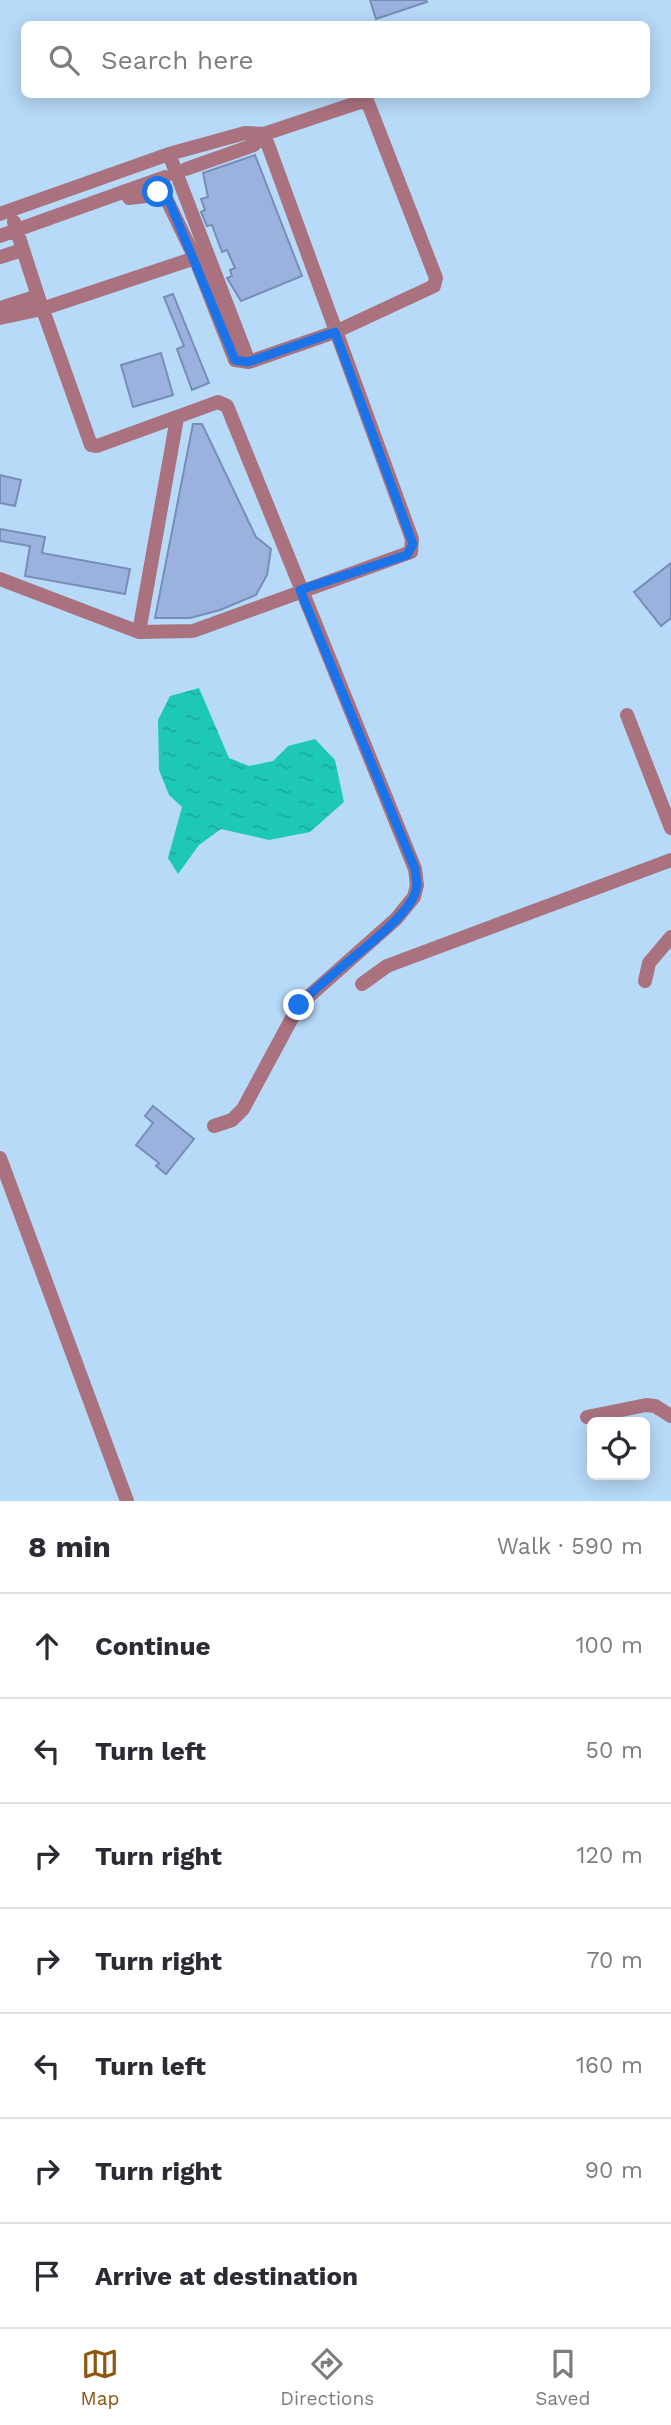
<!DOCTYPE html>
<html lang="en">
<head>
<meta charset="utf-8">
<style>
  :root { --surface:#fff; --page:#f7f7f7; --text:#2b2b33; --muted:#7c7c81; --line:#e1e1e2; --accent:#8e550e }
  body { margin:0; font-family:"Work Sans",sans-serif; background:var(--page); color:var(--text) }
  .controls { position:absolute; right:21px; bottom:21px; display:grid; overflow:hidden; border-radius:10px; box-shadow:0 4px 18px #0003 }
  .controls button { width:63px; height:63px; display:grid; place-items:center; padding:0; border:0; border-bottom:2px solid var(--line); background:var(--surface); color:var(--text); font:35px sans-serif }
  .stop { position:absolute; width:21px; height:21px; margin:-16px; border:5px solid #1a73e8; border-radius:50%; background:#fff }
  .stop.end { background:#1a73e8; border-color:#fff; box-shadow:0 2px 7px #0008 }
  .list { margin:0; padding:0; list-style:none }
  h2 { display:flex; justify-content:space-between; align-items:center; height:91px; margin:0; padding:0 28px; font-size:30px }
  h2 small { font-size:23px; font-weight:400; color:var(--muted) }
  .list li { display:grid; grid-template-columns:46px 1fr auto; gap:21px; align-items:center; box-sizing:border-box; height:105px; padding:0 28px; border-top:2px solid var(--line) }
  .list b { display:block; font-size:26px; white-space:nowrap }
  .list em { font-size:23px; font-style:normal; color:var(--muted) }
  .icon { flex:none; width:38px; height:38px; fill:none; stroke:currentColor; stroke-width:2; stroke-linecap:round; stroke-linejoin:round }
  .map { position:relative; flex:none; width:671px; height:1501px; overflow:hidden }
  .search { position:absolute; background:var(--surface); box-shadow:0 4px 18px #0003; left:21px; right:21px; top:21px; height:77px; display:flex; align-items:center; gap:18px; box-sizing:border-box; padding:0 24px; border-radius:10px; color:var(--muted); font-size:26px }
  .sheet { height:826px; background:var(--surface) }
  nav { display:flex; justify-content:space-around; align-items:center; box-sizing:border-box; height:98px; border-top:2px solid var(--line); background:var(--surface); font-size:19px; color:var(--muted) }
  nav a { display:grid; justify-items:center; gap:4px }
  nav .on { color:var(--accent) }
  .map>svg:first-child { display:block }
  .water { fill:url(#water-ripples) }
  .building { fill:#9bb2df; stroke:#778db8; stroke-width:2 }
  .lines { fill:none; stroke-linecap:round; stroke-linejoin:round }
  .minor { stroke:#aa727f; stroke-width:14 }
  .route { stroke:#1a73e8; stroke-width:9 }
</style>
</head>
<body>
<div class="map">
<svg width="671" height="1501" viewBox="0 0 671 1501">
  <defs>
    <pattern id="water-ripples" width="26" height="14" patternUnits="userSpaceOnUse" patternTransform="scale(1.75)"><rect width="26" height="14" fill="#1ec8b8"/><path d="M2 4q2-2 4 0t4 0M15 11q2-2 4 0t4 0" fill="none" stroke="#1aab9e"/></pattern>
  </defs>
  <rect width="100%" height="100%" fill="#b7daf8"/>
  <path class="water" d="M 199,688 L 229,758 L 249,766 L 273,761 L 288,746 L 315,739 L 335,760 L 344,802 L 310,832 L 269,840 L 221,829 L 199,845 L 178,874 L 168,858 L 182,807 L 169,795 L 159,770 L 158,720 L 170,696 Z"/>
  <path class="building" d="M 370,0 L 426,0 L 427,2 L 376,19 Z
    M 255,155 L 302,276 L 241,301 L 227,278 L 232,276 L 230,270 L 235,268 L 227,250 L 222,252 L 212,225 L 207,226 L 201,212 L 205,210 L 201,199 L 208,197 L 203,173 Z
    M 173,294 L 209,383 L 192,390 L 177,349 L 184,346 L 164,297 Z
    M 161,353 L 173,395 L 133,407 L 121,365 Z
    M 193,424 L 202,424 L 256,537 L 271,549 L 267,575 L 256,595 L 220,610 L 190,618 L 155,618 Z
    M 0,475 L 21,480 L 15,506 L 0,503 Z
    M 0,529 L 45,537 L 42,553 L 130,569 L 125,594 L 25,576 L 30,546 L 0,541 Z
    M 671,563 L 671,618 L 661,626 L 634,592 Z
    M 153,1106 L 194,1139 L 166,1174 L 156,1166 L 159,1163 L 136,1145 L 153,1123 L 145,1116 Z"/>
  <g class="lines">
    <path class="minor" d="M 186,169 L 254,145 L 262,135
      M 129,198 L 164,194 L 195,258
      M 0,214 L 169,154 L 245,133 L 264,134 L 360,102 L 368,103 L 436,278 L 434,286 L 335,332 L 249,362 L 169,154
      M 0,236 L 165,177
      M 0,257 L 22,250
      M 38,296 L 91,445 L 97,446 L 218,402 L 227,406 L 415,869 L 417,885 L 414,897 L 396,919 L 299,1005 L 243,1109 L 232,1120 L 214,1126
      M 0,308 L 38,296 L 14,222
      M 0,318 L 42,309 L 195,258 L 235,360 L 249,362
      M 0,579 L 139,632 L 193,631 L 411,552 L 412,539 L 264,134
      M 139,632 L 177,418
      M 627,715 L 671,828
      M 645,981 L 649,963 L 671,937
      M 362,984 L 387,966 L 671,860
      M 0,1158 L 127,1501
      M 587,1417 L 646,1405 L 655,1406 L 671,1416"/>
  </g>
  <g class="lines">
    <path class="route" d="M 158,192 L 168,198 L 235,360 L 248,362 L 335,332 L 413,544 L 407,555 L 300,590 L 415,869 C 416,879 419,887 414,896 C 398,929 327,974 299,1005"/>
  </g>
</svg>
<div class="controls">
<button><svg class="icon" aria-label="locate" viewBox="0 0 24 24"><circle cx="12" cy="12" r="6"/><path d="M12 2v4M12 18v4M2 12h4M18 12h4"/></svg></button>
</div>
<div class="stop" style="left:158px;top:192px"></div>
<div class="stop end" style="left:299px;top:1005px"></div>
<div class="search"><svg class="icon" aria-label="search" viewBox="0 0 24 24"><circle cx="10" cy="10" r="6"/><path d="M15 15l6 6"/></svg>Search here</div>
</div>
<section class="sheet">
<h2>8 min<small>Walk · 590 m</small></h2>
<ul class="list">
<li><svg class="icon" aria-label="ahead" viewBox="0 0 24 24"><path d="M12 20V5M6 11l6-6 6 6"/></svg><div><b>Continue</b></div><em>100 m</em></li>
<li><svg class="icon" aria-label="left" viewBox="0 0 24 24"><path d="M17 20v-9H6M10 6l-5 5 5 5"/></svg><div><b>Turn left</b></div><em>50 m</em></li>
<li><svg class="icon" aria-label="right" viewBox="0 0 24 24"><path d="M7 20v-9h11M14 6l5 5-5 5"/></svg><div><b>Turn right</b></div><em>120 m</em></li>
<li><svg class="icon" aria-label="right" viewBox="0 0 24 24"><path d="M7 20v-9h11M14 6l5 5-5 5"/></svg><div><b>Turn right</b></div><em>70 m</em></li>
<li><svg class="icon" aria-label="left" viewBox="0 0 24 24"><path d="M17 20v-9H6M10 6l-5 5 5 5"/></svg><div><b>Turn left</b></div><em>160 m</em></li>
<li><svg class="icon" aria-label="right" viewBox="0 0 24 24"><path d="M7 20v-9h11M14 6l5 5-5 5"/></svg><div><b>Turn right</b></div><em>90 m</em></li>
<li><svg class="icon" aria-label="arrive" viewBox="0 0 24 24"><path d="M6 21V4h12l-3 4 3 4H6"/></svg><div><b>Arrive at destination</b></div></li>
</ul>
</section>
<nav>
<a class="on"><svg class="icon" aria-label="map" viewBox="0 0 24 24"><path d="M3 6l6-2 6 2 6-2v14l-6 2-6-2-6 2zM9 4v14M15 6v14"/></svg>Map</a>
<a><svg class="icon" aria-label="directions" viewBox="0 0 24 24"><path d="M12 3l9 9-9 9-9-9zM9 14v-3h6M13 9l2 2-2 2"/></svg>Directions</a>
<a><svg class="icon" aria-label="saved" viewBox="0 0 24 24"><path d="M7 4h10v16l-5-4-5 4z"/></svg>Saved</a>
</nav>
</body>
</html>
